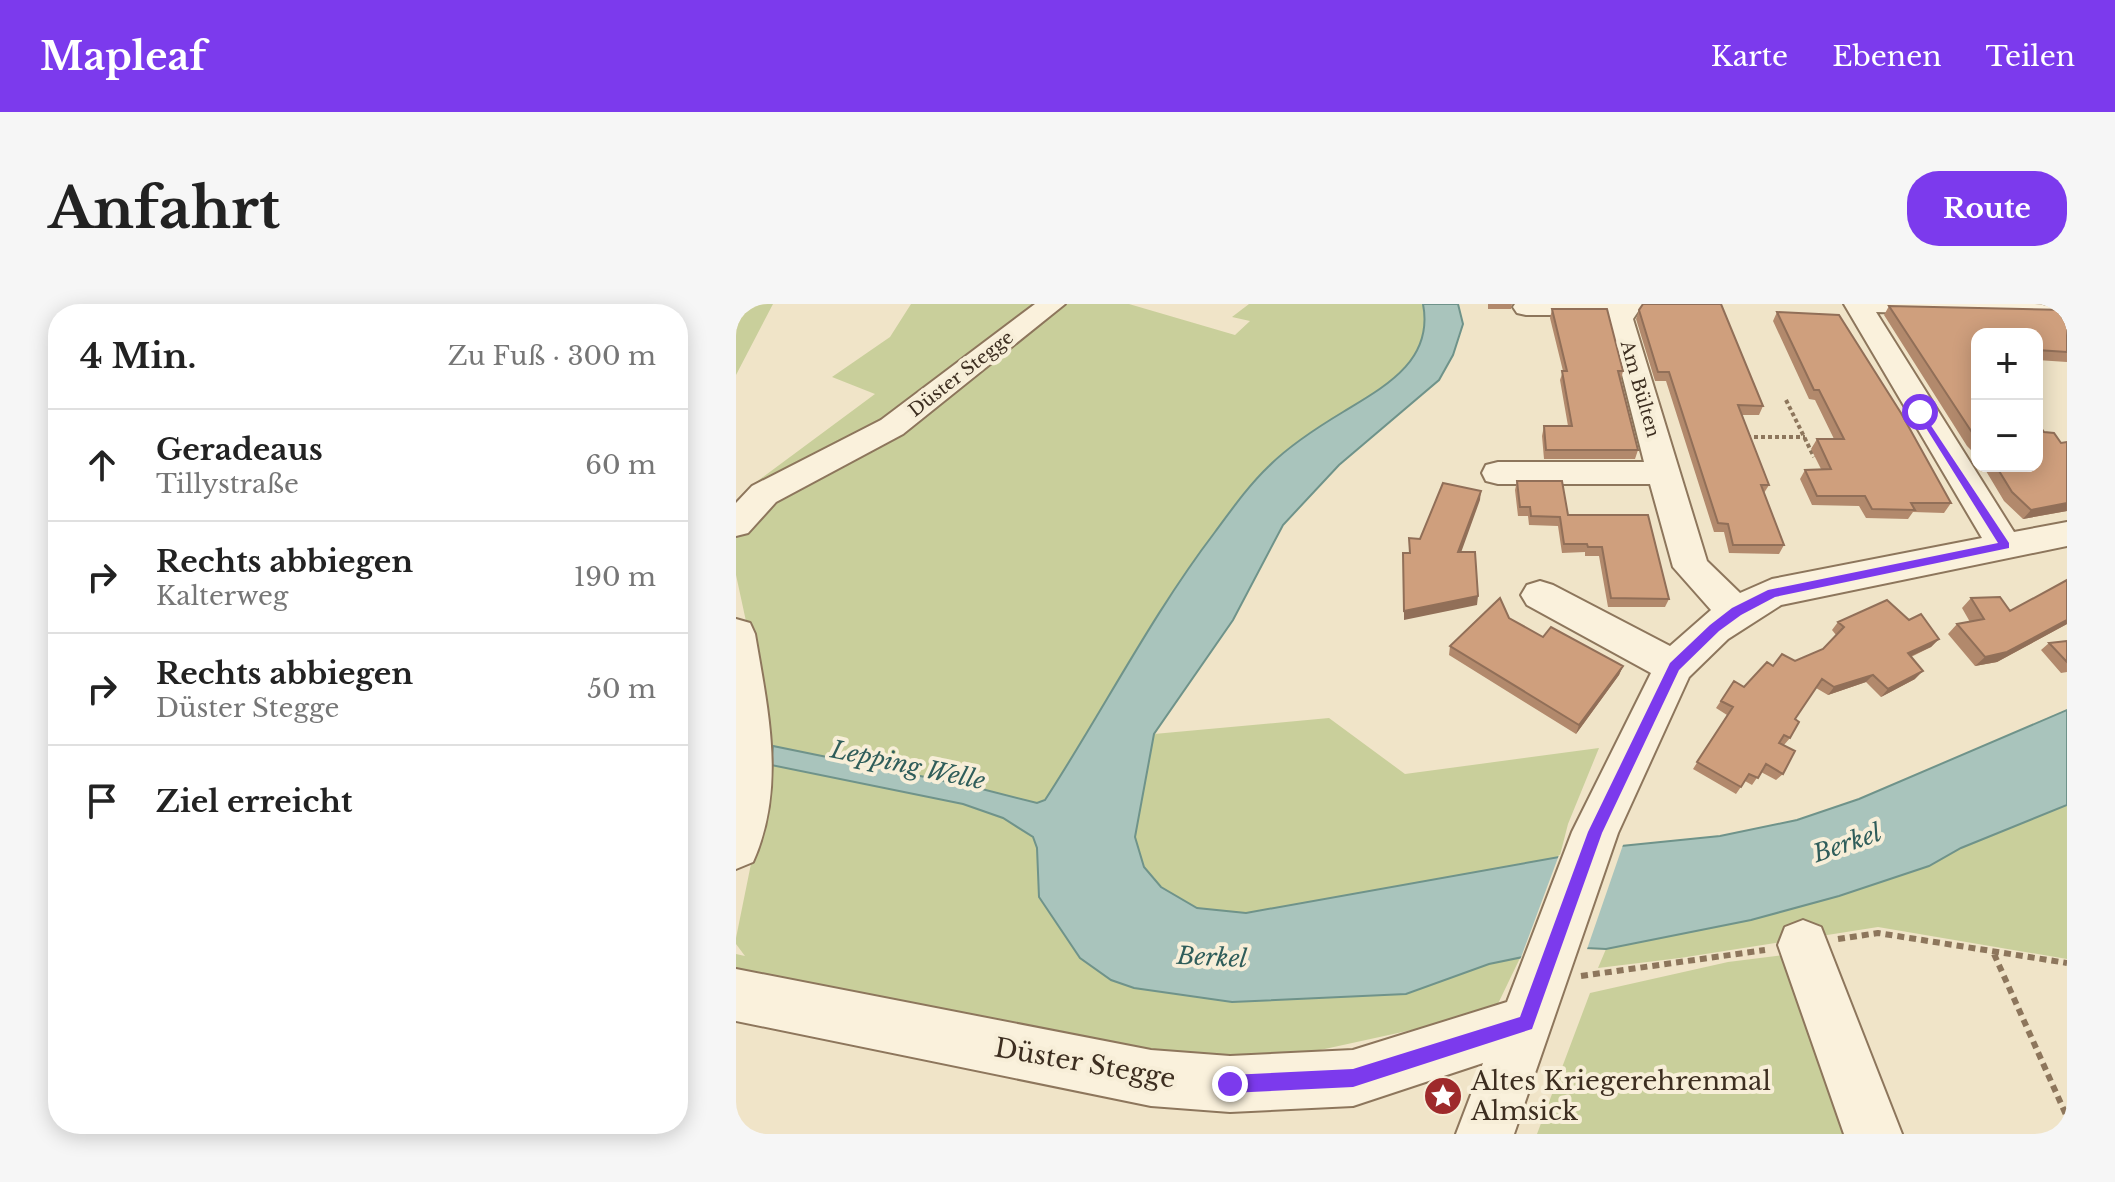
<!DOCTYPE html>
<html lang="de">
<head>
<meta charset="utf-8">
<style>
  :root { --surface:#fff; --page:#f6f6f6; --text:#222; --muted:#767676; --line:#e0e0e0; --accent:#7c3aed }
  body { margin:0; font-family:"Libre Baskerville",serif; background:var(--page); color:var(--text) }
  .controls { position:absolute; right:24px; top:24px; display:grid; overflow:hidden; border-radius:16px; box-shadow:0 4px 20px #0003 }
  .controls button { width:72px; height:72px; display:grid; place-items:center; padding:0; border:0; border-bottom:2px solid var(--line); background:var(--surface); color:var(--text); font:40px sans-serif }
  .stop { position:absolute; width:24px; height:24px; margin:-18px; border:6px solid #7c3aed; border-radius:50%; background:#fff }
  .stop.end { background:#7c3aed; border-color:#fff; box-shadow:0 2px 8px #0008 }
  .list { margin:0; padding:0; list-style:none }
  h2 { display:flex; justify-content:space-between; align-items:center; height:104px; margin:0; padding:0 32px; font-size:34px }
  h2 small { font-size:26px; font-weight:400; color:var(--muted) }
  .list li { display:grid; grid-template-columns:52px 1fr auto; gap:24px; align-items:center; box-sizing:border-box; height:112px; padding:0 32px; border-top:2px solid var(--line) }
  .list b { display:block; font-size:30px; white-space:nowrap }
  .list p { margin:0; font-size:26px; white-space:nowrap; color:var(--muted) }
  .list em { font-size:26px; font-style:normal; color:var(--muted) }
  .icon { flex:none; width:44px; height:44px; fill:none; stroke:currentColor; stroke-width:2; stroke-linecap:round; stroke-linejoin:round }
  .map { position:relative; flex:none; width:1331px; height:830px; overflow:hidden; border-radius:32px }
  header { display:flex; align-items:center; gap:48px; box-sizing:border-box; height:112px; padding:0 40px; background:var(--accent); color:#fff }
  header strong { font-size:38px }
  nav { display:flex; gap:44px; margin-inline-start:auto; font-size:28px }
  .intro { display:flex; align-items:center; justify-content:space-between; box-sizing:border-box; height:192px; padding:0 48px }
  h1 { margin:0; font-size:56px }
  .button { padding:20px 36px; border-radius:32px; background:var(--accent); color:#fff; font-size:28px; font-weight:700 }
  main { display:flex; gap:48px; padding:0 48px }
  aside { flex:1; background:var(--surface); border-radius:32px; box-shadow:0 4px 20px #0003 }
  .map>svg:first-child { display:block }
  .green { fill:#c9cf9b }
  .water { fill:#a9c4bc; stroke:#6f938a; stroke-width:2 }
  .pier { fill:#f0e4c8 }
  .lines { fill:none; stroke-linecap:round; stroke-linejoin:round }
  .minor-casing { stroke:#8d765c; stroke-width:4 }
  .path-far1 { stroke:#8d765c; stroke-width:4; stroke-dasharray:4 3; stroke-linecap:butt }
  .path { stroke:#8d765c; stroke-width:6; stroke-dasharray:7 5; stroke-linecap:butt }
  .minor { fill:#faf1dc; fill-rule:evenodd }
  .wall { fill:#b2896c }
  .shaded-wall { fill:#916f58 }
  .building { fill:#cf9f7d; stroke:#916f58; stroke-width:2 }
  .route { fill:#7c3aed }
  .labels { text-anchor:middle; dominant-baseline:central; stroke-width:8; stroke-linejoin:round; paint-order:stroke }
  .far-street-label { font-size:18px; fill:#3d2e20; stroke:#f7eed8 }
  .water-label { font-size:24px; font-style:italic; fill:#2f5d5a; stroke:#f7eed8 }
  .near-street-label { font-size:26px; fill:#3d2e20; stroke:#f7eed8 }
  .near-poi-label { font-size:26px; fill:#3d2e20; stroke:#f7eed8; text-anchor:start }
</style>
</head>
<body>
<header>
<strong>Mapleaf</strong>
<nav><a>Karte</a><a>Ebenen</a><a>Teilen</a></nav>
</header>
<div class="intro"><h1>Anfahrt</h1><a class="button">Route</a></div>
<main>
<aside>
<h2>4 Min.<small>Zu Fuß · 300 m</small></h2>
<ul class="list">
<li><svg class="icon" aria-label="ahead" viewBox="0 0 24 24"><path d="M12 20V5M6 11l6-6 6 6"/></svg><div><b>Geradeaus</b><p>Tillystraße</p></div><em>60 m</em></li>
<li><svg class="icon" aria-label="right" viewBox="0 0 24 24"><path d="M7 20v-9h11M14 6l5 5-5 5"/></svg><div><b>Rechts abbiegen</b><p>Kalterweg</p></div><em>190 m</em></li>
<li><svg class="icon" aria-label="right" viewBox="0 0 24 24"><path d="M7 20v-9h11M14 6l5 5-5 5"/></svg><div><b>Rechts abbiegen</b><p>Düster Stegge</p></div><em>50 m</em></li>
<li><svg class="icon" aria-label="arrive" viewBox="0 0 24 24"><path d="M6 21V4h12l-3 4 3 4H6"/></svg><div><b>Ziel erreicht</b></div></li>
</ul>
</aside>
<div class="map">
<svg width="1331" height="830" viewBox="0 0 1331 830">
  <rect width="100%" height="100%" fill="#f0e4c8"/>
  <path class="green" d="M 0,0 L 37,0 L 0,71 Z
    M 175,0 L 311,0 L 170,109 L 41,179 L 19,179 L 139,90 L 96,73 L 154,33 Z
    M 324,0 L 393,0 L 499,31 L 514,17 L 496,13 L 513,0 L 687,0 C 699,57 648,83 607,108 C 582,123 554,141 533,162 C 519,176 507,194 495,209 C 423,299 372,400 310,495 L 301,499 L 238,483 L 37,442 L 0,271 L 0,227 L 15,208 Z
    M 593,414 L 669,470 L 863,444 L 832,520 L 823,555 L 510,609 L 461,604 L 425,583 L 408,563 L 399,533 L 418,430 Z
    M 35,461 L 227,500 L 267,514 L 297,532 L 301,544 L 303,593 L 344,654 L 375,676 L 753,660 L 785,652 L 758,708 L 575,748 L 476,756 L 395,753 L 0,673 L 0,650 L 9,652 L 0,640 L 0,634 Z
    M 1331,501 L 1331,655 L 1142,623 L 944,654 L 862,664 L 870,645 L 1015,616 L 1103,592 L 1193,562 L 1225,544 Z
    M 1087,646 L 1163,830 L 801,830 L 854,689 L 992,658 Z"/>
  <path class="water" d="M 687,0 L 722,0 L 727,20 L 717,51 L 703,76 L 603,161 L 547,221 L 497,316 L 418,430 L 399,533 L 408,563 L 425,583 L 461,604 L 510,609 L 885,542 L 984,532 L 1061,516 L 1123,495 L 1331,406 L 1331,501 L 1225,544 L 1193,562 L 1103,592 L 1015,616 L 870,645 L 850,644 L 850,640 L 753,660 L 670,690 L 496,698 L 398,684 L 375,676 L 344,654 L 303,593 L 301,544 L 297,533 L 267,514 L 227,500 L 35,461 L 37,442 L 238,483 L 301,499 L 309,496 C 367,407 415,312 479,228 C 496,205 513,181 533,162 C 554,141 582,123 607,108 C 648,83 698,57 687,0 Z"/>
  <path class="pier" d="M 888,538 L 850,648 L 846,645 L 784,656 L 823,551 Z"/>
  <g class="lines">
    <defs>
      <path id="minor" d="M 299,0 L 329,0 L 167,130 L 40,198 L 12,229 L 0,232 L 0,199 L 16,182 L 145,116 Z
        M 779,0 L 907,0 L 897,15 L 971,257 L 1004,289 L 1036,275 L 1246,234 L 1108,0 L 1331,0 L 1331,13 L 1140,8 L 1278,228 L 1331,218 L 1331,242 L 1045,301 L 992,335 L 953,373 L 882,529 L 778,830 L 720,830 L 747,759 L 617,802 L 494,808 L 415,802 L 0,717 L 0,665 L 415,746 L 494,752 L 617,746 L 771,698 L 836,528 L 915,369 L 791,301 L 785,291 L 791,281 L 804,277 L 817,281 L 934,342 L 975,306 L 937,263 L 914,180 L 762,180 L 750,177 L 746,169 L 750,161 L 762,158 L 908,158 L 871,11 L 790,11 L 781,9 L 777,3 Z
        M 0,315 L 14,319 L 19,330 C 32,407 50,484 17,558 L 0,565 Z
        M 1067,616 L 1085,623 L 1166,830 L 1108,830 L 1042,641 L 1049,623 Z"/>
    </defs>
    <use href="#minor" class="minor-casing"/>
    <path class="path-far1" d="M 1050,96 L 1078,153
      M 1011,133 L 1069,133"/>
    <path class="path" d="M 1102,635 L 1142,629 L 1331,659
      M 1258,650 L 1331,813
      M 845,672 L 1029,646"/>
    <use href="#minor" class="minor"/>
  </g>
  <path class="wall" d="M 752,0 L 776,0 L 775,5 L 752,5 Z
    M 1153,2 L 1331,6 L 1331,58 L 1301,56 L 1301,30 L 1241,30 L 1241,152 L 1231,142 L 1148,11 Z
    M 816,5 L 887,67 L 885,76 L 902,146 L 899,155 L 808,155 L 806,132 L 808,122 L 832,122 L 824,76 L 827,67 L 814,14 Z
    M 903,6 L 1027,102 L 1023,111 L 1006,111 L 1033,181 L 1028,189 L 1048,241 L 1043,250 L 993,249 L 988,228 L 978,228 L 930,77 L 919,77 L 900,15 Z
    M 1041,8 L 1215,199 L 1208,209 L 1177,208 L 1172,215 L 1130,214 L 1123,202 L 1076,201 L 1064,175 L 1069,166 L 1085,165 L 1075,145 L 1081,135 L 1098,135 L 1079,96 L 1073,95 L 1037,17 Z
    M 1308,128 L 1325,139 L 1331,138 L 1331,207 L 1287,215 L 1268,197 L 1247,162 L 1301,162 Z
    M 781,177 L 832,211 L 933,295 L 929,303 L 872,303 L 863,252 L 849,252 L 849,248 L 826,249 L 822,222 L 793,221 L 792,212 L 782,212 L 779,186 Z
    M 1331,276 L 1331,320 L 1261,358 L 1239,362 L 1212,330 L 1221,320 L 1234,318 L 1226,304 L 1235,294 L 1274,307 Z
    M 773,314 L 807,333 L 887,362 L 883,371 L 840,430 L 713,351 L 714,342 Z
    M 1173,316 L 1203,335 L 1195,343 L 1175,353 L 1179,375 L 1145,393 L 1130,378 L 1092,391 L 1080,384 L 1059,415 L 1054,434 L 1048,441 L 1047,470 L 1040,476 L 1025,468 L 1016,481 L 1009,477 L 1000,490 L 957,465 L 991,411 L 980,404 L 998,377 L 1008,383 L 1037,362 L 1059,357 L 1087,345 L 1100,331 L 1096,326 L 1102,318 Z
    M 1331,337 L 1331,368 L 1325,369 L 1305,346 L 1313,339 Z"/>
  <path class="shaded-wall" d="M 745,187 L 744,196 L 722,257 L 722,248 Z
    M 1331,199 L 1331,207 L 1287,215 L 1295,206 Z
    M 742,292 L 741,301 L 668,316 L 668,307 Z
    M 1331,316 L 1331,320 L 1261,358 L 1239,362 L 1249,353 Z
    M 1203,335 L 1195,343 L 1164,357 L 1172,349 Z
    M 887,362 L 883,371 L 840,430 L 843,421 Z
    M 1187,367 L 1179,375 L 1145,393 L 1152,385 Z
    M 1137,371 L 1130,378 L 1092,391 L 1098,383 Z"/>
  <path class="building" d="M 907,0 L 985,0 L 1027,102 L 1002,101 L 1033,181 L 1025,181 L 1048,241 L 997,241 L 992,220 L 982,219 L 933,68 L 922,68 L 903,6 Z
    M 1153,2 L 1331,6 L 1331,48 L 1301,46 L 1301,30 L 1241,30 L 1241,136 Z
    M 816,5 L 871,5 L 887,67 L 882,67 L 902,146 L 810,146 L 808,122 L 836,122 L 826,67 L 831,67 Z
    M 1041,8 L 1103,11 L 1165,109 L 1215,199 L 1175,199 L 1179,206 L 1136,205 L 1129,192 L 1081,192 L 1069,166 L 1095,165 L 1081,135 L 1108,135 L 1083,86 L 1078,86 Z
    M 1301,118 L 1308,128 L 1318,129 L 1325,139 L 1331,138 L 1331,199 L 1295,206 L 1276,188 L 1260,162 L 1301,162 Z
    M 781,177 L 826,177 L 832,211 L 912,211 L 933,295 L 875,294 L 866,243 L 852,243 L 851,240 L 828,240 L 824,213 L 795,212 L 794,203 L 784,203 Z
    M 707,179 L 745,187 L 722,248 L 739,248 L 742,292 L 668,307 L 667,249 L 674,249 L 673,234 L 684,235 Z
    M 1331,276 L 1331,316 L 1271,348 L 1249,353 L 1221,320 L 1248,315 L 1235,294 L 1264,293 L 1274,307 Z
    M 764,294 L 773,314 L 807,333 L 815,323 L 887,362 L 843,421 L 714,342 Z
    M 1151,296 L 1173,316 L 1185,310 L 1203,335 L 1172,349 L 1187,367 L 1152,385 L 1137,371 L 1098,383 L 1086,375 L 1059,415 L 1063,418 L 1054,434 L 1048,431 L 1043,439 L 1059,447 L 1047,470 L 1030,460 L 1022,474 L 1013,470 L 1005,483 L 961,458 L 997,403 L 985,397 L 998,377 L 1008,383 L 1031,358 L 1037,362 L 1046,350 L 1059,357 L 1087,345 L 1108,323 L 1102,318 Z
    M 1331,337 L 1331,358 L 1313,339 Z"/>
  <path class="route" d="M 1184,105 L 1273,239 L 1273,244 L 1039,293 L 1005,311 L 983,327 L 943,366 L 866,529 L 796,725 L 617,783 L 494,789 L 488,786 L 486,780 L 488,774 L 494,771 L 617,765 L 784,713 L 852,528 L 934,359 L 974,321 L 996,304 L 1032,286 L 1262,239 L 1180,108 Z"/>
  <defs>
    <symbol id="sight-disc" viewBox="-11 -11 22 22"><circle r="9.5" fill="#9e2a2b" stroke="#f7eed8"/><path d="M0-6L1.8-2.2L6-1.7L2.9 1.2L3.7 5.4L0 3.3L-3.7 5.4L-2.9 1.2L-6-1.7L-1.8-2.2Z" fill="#fff"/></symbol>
  </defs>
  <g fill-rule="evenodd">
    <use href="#sight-disc" x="685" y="770" width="44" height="44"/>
  </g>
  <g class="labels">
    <g class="far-street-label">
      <text transform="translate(225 70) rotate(-38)">Düster Stegge</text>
      <text transform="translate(904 85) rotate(74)">Am Bülten</text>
    </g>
    <g class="water-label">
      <text transform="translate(172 461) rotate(12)">Lepping Welle</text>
      <text transform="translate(1111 539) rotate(-19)">Berkel</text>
      <text transform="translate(476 653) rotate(3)">Berkel</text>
    </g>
    <g class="near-street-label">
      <text transform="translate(349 759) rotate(10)">Düster Stegge</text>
    </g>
    <g class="near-poi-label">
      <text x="735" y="777">Altes Kriegerehrenmal<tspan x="735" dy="30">Almsick</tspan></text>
    </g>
  </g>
</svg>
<div class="controls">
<button>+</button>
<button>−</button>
</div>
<div class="stop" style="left:1184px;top:108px"></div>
<div class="stop end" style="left:494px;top:780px"></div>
</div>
</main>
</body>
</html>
